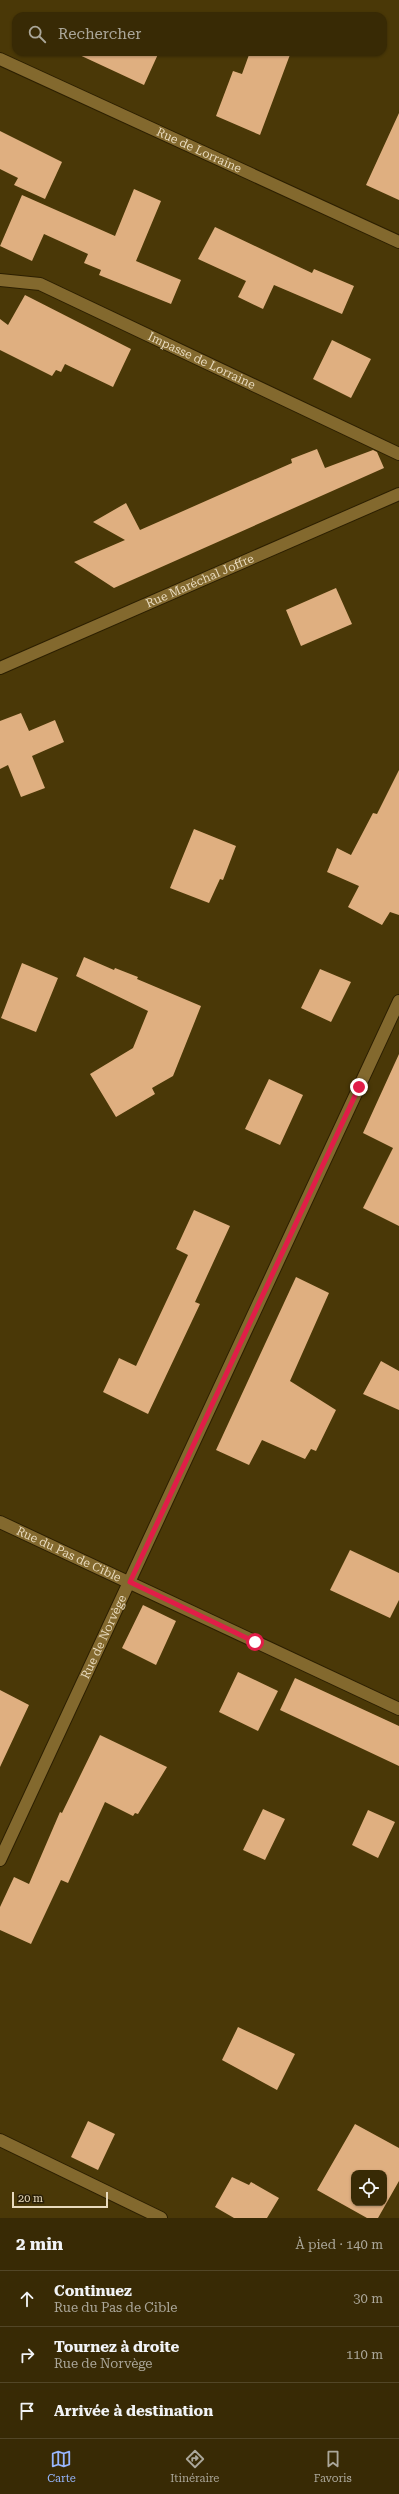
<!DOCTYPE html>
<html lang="fr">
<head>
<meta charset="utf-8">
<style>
  :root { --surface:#382a05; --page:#3f320f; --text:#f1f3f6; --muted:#aba79a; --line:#524627; --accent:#97b6fd }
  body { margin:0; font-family:"Roboto Serif",serif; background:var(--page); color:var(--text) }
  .controls { position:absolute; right:12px; bottom:12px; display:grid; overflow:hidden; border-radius:8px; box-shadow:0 1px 3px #0004 }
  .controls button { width:36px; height:36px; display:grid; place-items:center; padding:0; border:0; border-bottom:1px solid var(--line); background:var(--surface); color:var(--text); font:20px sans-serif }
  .scale { position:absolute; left:12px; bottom:10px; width:96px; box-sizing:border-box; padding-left:4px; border:2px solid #e8dabd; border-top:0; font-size:11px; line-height:14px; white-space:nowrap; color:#e8dabd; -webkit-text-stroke:3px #2b2007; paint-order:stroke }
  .stop { position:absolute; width:12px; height:12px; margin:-9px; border:3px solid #e11d48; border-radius:50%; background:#fff }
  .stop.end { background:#e11d48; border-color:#fff; box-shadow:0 1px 4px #0008 }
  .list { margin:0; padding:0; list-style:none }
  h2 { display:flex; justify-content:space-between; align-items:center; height:52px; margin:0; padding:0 16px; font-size:17px }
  h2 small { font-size:13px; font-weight:400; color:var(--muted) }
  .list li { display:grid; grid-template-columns:26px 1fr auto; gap:12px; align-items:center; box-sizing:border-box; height:56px; padding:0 16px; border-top:1px solid var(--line) }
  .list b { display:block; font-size:15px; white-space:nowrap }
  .list p { margin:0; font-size:13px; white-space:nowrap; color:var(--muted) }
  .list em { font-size:13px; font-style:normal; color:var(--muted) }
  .icon { flex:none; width:22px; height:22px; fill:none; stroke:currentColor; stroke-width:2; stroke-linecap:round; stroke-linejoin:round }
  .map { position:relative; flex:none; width:399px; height:2218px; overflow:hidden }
  .search { position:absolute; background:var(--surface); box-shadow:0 1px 3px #0004; left:12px; right:12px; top:12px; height:44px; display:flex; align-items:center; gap:10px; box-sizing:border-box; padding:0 14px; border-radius:12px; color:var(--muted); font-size:15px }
  .sheet { height:220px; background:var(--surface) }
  nav { display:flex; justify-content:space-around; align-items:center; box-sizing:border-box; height:56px; border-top:1px solid var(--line); background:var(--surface); font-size:11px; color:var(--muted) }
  nav a { display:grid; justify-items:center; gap:2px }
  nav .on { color:var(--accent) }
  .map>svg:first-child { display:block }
  .building { fill:#dfaf80; fill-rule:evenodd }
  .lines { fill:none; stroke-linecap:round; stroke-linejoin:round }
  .street-casing { stroke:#2c1f01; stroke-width:14 }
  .secondary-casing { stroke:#2c1f01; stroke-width:14 }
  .street { stroke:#83692e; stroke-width:12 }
  .secondary { stroke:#83692e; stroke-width:12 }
  .route { stroke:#e11d48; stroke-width:5 }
  .labels { text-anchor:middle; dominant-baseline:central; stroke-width:4; stroke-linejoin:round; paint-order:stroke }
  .street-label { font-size:12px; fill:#e8dabd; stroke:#2b2007 }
</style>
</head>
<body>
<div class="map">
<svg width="399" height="2218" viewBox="0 0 399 2218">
  <rect width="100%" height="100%" fill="#4a3807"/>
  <path class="building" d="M 73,52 L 159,52 L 144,85 Z
    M 250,52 L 291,52 L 260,135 L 216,116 L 233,71 L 242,74 Z
    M 399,113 L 399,200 L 366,185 Z
    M 0,131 L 62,162 L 45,199 L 14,185 L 18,178 L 0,169 Z
    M 134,189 L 161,201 L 136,261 L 181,280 L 171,304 L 99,275 L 101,270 L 84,263 L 88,254 L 44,234 L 32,261 L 0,246 L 22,195 L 115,236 Z
    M 215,227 L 312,273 L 314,269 L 354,286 L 342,314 L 274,285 L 263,309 L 238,297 L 246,281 L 198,259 Z
    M 25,295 L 131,349 L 113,387 L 65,364 L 61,372 L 56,370 L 52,376 L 0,350 L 0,319 L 8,325 Z
    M 332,340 L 371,359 L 351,398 L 313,379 Z
    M 317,449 L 325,468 L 373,450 L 377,452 L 384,468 L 114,588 L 74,562 L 125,540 L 93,522 L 126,503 L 140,530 L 292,463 L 291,459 Z
    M 336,588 L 352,624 L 301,646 L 286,610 Z
    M 21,713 L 29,731 L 55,720 L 64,742 L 32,756 L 45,788 L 21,797 L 8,765 L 0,769 L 0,721 Z
    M 399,770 L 399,915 L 390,912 L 382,925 L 348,907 L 359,886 L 327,872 L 337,848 L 351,855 L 373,813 L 377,814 Z
    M 194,829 L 236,846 L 223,880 L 220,879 L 209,903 L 170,888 Z
    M 84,957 L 114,970 L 115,968 L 138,977 L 137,979 L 201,1006 L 173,1076 L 152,1088 L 155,1094 L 116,1117 L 90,1074 L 133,1048 L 148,1011 L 76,976 Z
    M 22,963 L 58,978 L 36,1032 L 1,1018 Z
    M 320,969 L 351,982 L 331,1022 L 301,1008 Z
    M 399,1054 L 399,1226 L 363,1208 L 393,1148 L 363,1133 Z
    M 269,1079 L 303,1095 L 280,1145 L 245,1129 Z
    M 194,1210 L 230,1226 L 195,1302 L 200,1304 L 148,1414 L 103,1392 L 119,1358 L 136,1366 L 188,1255 L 176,1249 Z
    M 296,1277 L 329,1293 L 290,1381 L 336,1410 L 316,1451 L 311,1449 L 305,1459 L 262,1440 L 249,1465 L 216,1450 Z
    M 381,1361 L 399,1371 L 399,1410 L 363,1394 Z
    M 350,1550 L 399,1573 L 399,1600 L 390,1618 L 330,1590 Z
    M 143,1605 L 176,1621 L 156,1665 L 122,1648 Z
    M 238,1672 L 278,1691 L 258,1731 L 219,1712 Z
    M 295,1678 L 399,1726 L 399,1766 L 280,1710 Z
    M 0,1690 L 29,1705 L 0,1767 Z
    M 100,1735 L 167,1767 L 138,1814 L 135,1813 L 133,1816 L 105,1802 L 68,1883 L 61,1880 L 31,1944 L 0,1930 L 0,1907 L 14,1877 L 29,1884 L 60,1812 L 62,1813 Z
    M 263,1809 L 285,1819 L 265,1860 L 243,1850 Z
    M 368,1810 L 395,1822 L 378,1858 L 352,1845 Z
    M 238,2027 L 295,2054 L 277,2090 L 222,2060 Z
    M 88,2121 L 115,2134 L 98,2170 L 71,2157 Z
    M 355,2124 L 399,2148 L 399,2181 L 378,2218 L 367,2218 L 317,2190 ZM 354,2173 L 384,2173 L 384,2203 L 354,2203 Z
    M 232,2177 L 249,2185 L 251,2182 L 279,2198 L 267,2218 L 234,2218 L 215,2207 Z"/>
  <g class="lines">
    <defs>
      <g id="street">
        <path id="s1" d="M 0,59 L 399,242"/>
        <path id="s2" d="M 0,280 L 40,284 L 399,454"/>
        <path id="s3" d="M 0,1522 L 399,1709"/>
        <path id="s4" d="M 0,1860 L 399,1001"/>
        <path d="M 0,2140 L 161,2218"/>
      </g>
      <g id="secondary">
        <path id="s5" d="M 0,668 L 399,494"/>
      </g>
    </defs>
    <use href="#street" class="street-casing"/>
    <use href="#secondary" class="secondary-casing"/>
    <use href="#street" class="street"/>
    <use href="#secondary" class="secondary"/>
  </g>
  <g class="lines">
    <path class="route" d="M 255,1642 L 130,1582 L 359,1087"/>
  </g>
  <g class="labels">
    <g class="street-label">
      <text stroke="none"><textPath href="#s1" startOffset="219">Rue de Lorraine</textPath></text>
      <text stroke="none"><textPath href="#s2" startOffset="219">Impasse de Lorraine</textPath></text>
      <text stroke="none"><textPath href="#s5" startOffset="218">Rue Maréchal Joffre</textPath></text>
      <text stroke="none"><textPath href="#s3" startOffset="76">Rue du Pas de Cible</textPath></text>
      <text stroke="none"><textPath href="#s4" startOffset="246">Rue de Norvège</textPath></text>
    </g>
  </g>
</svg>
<div class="controls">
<button><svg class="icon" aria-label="locate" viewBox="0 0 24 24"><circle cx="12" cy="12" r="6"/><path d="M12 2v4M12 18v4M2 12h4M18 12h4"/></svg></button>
</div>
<div class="scale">20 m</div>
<div class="stop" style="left:255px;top:1642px"></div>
<div class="stop end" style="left:359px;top:1087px"></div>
<div class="search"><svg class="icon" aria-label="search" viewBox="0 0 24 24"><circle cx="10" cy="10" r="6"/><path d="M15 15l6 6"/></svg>Rechercher</div>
</div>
<section class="sheet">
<h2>2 min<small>À pied · 140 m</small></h2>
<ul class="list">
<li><svg class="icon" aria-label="ahead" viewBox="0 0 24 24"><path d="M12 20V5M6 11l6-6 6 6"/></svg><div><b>Continuez</b><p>Rue du Pas de Cible</p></div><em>30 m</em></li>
<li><svg class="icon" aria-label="right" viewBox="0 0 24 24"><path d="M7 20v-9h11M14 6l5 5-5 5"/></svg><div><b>Tournez à droite</b><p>Rue de Norvège</p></div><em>110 m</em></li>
<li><svg class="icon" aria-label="arrive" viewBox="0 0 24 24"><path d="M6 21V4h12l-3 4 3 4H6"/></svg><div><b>Arrivée à destination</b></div></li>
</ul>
</section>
<nav>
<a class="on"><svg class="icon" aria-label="map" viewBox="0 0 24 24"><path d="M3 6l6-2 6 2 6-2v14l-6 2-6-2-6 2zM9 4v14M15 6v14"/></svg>Carte</a>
<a><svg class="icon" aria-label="directions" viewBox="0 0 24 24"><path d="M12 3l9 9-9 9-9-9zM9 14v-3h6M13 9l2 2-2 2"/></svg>Itinéraire</a>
<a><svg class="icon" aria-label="saved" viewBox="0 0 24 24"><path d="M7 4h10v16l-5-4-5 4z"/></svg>Favoris</a>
</nav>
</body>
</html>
